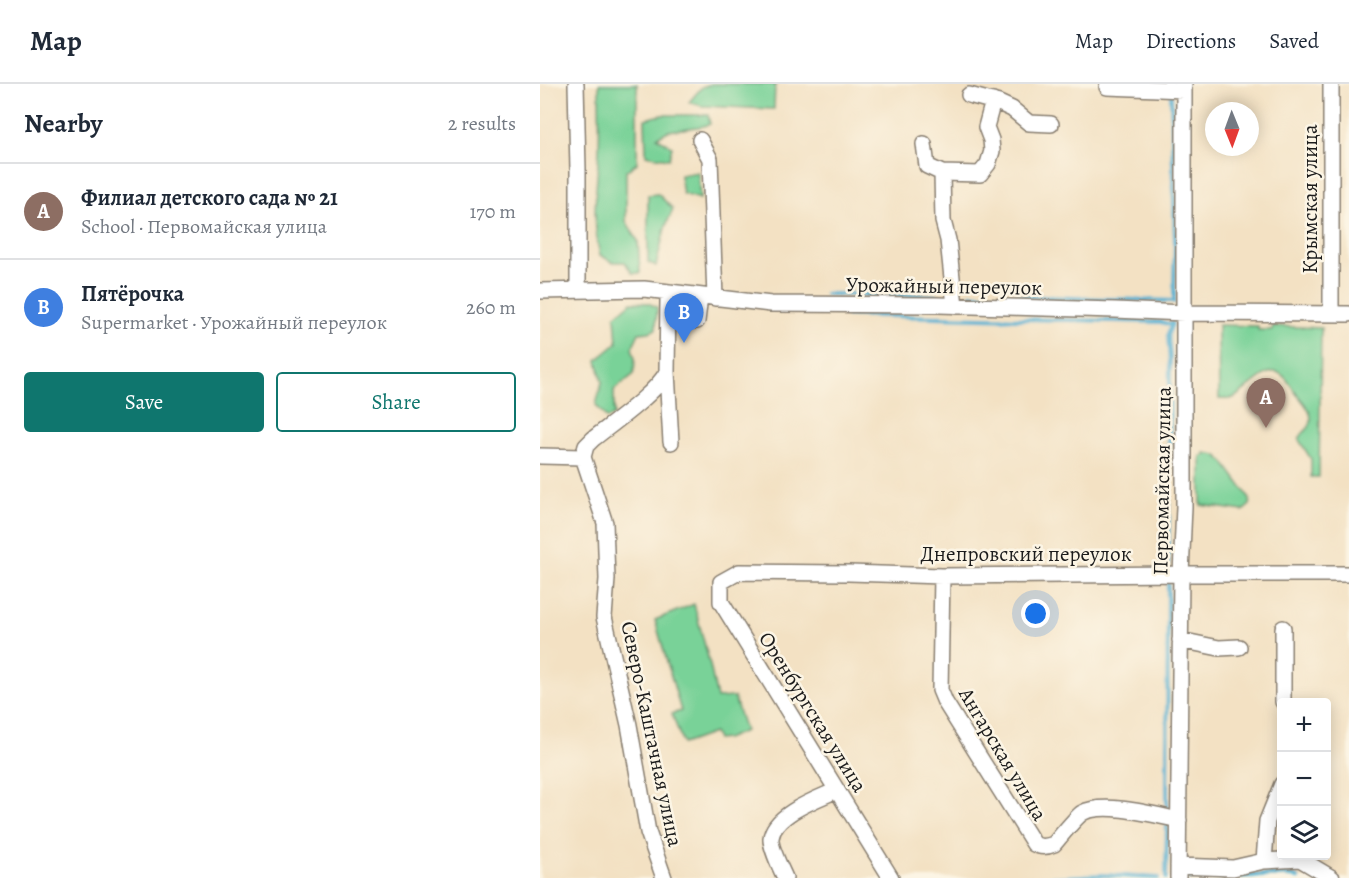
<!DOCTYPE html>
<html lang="en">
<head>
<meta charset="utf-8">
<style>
  :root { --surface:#fff; --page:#f6f6f7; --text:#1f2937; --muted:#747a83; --line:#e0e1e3; --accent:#0f766e }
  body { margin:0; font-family:Alegreya,serif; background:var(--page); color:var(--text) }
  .controls { position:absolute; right:18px; bottom:18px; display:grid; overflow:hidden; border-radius:6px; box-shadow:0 3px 15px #0003 }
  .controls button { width:54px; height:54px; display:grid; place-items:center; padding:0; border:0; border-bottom:2px solid var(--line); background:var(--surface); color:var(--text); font:30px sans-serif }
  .compass { position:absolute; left:665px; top:18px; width:54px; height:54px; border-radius:50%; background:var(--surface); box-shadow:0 3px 15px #0003; rotate:179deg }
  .you { position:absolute; left:496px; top:530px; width:21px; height:21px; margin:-15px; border:4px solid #fff; border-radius:50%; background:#1a73e8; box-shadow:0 0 0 9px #1a73e833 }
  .badge { display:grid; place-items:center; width:39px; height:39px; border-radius:50%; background:var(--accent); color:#fff; font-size:20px; font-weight:700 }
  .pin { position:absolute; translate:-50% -50px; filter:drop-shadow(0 2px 3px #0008) }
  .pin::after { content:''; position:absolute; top:32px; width:21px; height:18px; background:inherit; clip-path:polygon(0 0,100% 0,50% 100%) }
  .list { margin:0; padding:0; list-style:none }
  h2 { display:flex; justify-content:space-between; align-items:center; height:78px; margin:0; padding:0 24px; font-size:26px }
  h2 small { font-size:20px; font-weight:400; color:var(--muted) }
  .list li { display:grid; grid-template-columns:39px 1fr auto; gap:18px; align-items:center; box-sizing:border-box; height:96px; padding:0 24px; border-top:2px solid var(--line) }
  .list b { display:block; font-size:22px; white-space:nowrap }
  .list p { margin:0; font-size:20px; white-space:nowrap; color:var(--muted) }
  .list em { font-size:20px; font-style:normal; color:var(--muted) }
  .actions { display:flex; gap:12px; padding:18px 24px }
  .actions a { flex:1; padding:14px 0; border:2px solid var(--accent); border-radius:6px; text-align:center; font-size:21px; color:var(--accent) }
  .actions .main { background:var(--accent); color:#fff }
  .icon { flex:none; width:33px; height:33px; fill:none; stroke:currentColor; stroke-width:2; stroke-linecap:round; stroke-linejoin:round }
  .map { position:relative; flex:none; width:809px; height:794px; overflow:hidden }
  header { display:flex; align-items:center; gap:36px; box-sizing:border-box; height:84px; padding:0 30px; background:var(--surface); border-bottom:2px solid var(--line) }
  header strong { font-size:28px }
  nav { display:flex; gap:33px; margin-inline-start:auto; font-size:21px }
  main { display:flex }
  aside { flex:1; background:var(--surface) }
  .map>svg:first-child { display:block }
  .green { fill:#79d298; stroke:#4a775a; stroke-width:1.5 }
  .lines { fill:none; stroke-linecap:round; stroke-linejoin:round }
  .stream { stroke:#54b0d2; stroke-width:4 }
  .minor-casing { stroke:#887e70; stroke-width:18 }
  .minor { stroke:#fff; stroke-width:15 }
  .labels { text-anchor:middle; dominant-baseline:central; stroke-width:5; stroke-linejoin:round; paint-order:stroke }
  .street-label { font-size:21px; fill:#1c1c1c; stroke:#fcf5e5 }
</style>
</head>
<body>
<header>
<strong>Map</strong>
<nav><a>Map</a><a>Directions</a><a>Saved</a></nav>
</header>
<main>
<aside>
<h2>Nearby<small>2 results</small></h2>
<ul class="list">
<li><span class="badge" style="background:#8d6e63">A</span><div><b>Филиал детского сада № 21</b><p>School · Первомайская улица</p></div><em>170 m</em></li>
<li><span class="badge" style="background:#3f7fe0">B</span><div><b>Пятёрочка</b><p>Supermarket · Урожайный переулок</p></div><em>260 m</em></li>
</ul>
<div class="actions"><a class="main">Save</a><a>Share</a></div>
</aside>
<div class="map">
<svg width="809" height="794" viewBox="0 0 809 794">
  <rect width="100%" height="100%" fill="#fcf5e5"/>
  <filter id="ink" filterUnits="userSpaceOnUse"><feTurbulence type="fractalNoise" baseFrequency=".0167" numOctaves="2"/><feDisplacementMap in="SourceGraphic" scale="12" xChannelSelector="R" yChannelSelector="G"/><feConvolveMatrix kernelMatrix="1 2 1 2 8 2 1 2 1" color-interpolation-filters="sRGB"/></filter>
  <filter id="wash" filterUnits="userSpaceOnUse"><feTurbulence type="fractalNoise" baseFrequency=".008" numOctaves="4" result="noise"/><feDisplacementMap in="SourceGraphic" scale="24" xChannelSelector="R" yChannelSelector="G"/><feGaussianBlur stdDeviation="1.35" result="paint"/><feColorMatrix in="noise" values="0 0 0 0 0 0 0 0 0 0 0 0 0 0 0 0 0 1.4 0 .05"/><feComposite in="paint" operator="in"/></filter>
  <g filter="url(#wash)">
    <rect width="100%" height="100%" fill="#f3e1c3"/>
    <path class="green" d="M 59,0 L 97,0 L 97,79 L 86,87 L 86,137 L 98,157 L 100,189 L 92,189 L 85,178 L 72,178 L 60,171 C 51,135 57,101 59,65 C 60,43 59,22 59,0 Z
      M 172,0 L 235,0 L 234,25 L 162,22 L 149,18 L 162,3 Z
      M 122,31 L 168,31 L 170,40 L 164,42 L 128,47 L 117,53 L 132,63 L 129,75 L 106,71 L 105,35 Z
      M 158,88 L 160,115 L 143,110 L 140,91 Z
      M 118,110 L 133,125 L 125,144 L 116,182 L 108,178 L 108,111 Z
      M 92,218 L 108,219 L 117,223 L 116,245 L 109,248 L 99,249 L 92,264 L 95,274 L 94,290 L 74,306 L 74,331 L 67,335 L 56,321 L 62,298 L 57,276 L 77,259 L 75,232 Z
      M 678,241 L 718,242 L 718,246 L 732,246 L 733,242 L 781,244 L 779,393 L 771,393 L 771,375 L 759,356 C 761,349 767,347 770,341 C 775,329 762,317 755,308 C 751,302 745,290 736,288 C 725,285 704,309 693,314 C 689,316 683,315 679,315 Z
      M 665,369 L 676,371 L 682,376 L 709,413 L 710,421 L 703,427 L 661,421 L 661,372 L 665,372 Z
      M 154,520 L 170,581 L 177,614 L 194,613 L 205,647 L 186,655 L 177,656 L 174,649 L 143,660 L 132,630 L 141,627 L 115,536 Z"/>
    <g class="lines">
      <path class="stream" d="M 631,10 L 635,156 L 634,218
        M 286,210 L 398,212
        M 432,211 L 634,217
        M 307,231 L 621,238 L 632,241
        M 628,485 L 630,276 L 628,250 L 632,239
        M 627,723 L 628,493
        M 647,793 L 742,791 L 753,792 L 758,794
        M 506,794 L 562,791 L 618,794
        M 626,794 L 627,742"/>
    </g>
  </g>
  <g filter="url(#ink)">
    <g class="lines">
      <defs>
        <path id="minor" d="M 36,0 L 38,86 L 38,206
          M 567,3 L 644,6
          M 429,11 L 459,19 L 472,25 L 489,39 L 511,40
          M 160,56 L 170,75 L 175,214
          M 384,60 L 387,82 L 402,89 L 440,90 L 448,80 L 452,67 L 451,56 L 446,43 L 453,17
          M 402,89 L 403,137 L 408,156 L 415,222
          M 0,207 L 104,205 L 231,220 L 398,221 L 575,226 L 644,229 L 809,230
          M 791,230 L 791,0
          M 157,237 L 160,212
          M 127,288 L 131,358
          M 0,372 L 43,373
          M 43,373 L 65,439 L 67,495 L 64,533 L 89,641 L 108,748 L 124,794
          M 43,373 L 46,362 L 53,355 C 73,339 115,310 127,288 L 128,215 L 129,208
          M 402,492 L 400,606 L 405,618 L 494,760 C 501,764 507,763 514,760 C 520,753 536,733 542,729 C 563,717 615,731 639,736
          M 640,556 L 679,564 L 699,563
          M 743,618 L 743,544
          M 724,777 L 727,737 L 742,700
          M 638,782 L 693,784 L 724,777 L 760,775 L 792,794
          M 245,794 C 241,785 230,763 231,754 C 234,730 277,715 297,706
          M 351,794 L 181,518 L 181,498 L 199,488 L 309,489 L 402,492 L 641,490 L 809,490
          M 638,794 L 641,490 L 644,423 L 644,0"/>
      </defs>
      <use href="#minor" class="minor-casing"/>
      <use href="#minor" class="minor"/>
    </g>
  </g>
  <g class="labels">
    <g class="street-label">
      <text transform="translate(770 115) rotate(-90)">Крымская улица</text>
      <text transform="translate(404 202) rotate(1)">Урожайный переулок</text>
      <text transform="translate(622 397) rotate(-89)">Первомайская улица</text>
      <text x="486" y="470">Днепровский переулок</text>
      <text transform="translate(273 628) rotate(58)">Оренбургская улица</text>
      <text transform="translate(112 650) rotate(78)">Северо-Каштачная улица</text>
      <text transform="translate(463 670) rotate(59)">Ангарская улица</text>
    </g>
  </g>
</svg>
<div class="controls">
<button>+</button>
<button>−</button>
<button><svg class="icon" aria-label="layers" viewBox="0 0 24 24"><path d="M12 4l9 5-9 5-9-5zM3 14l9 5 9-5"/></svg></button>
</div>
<svg class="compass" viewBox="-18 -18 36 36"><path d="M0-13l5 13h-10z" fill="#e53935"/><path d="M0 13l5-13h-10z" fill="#747a83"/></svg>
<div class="you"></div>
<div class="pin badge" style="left:726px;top:344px;background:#8d6e63">A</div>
<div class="pin badge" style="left:144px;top:259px;background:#3f7fe0">B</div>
</div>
</main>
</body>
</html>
